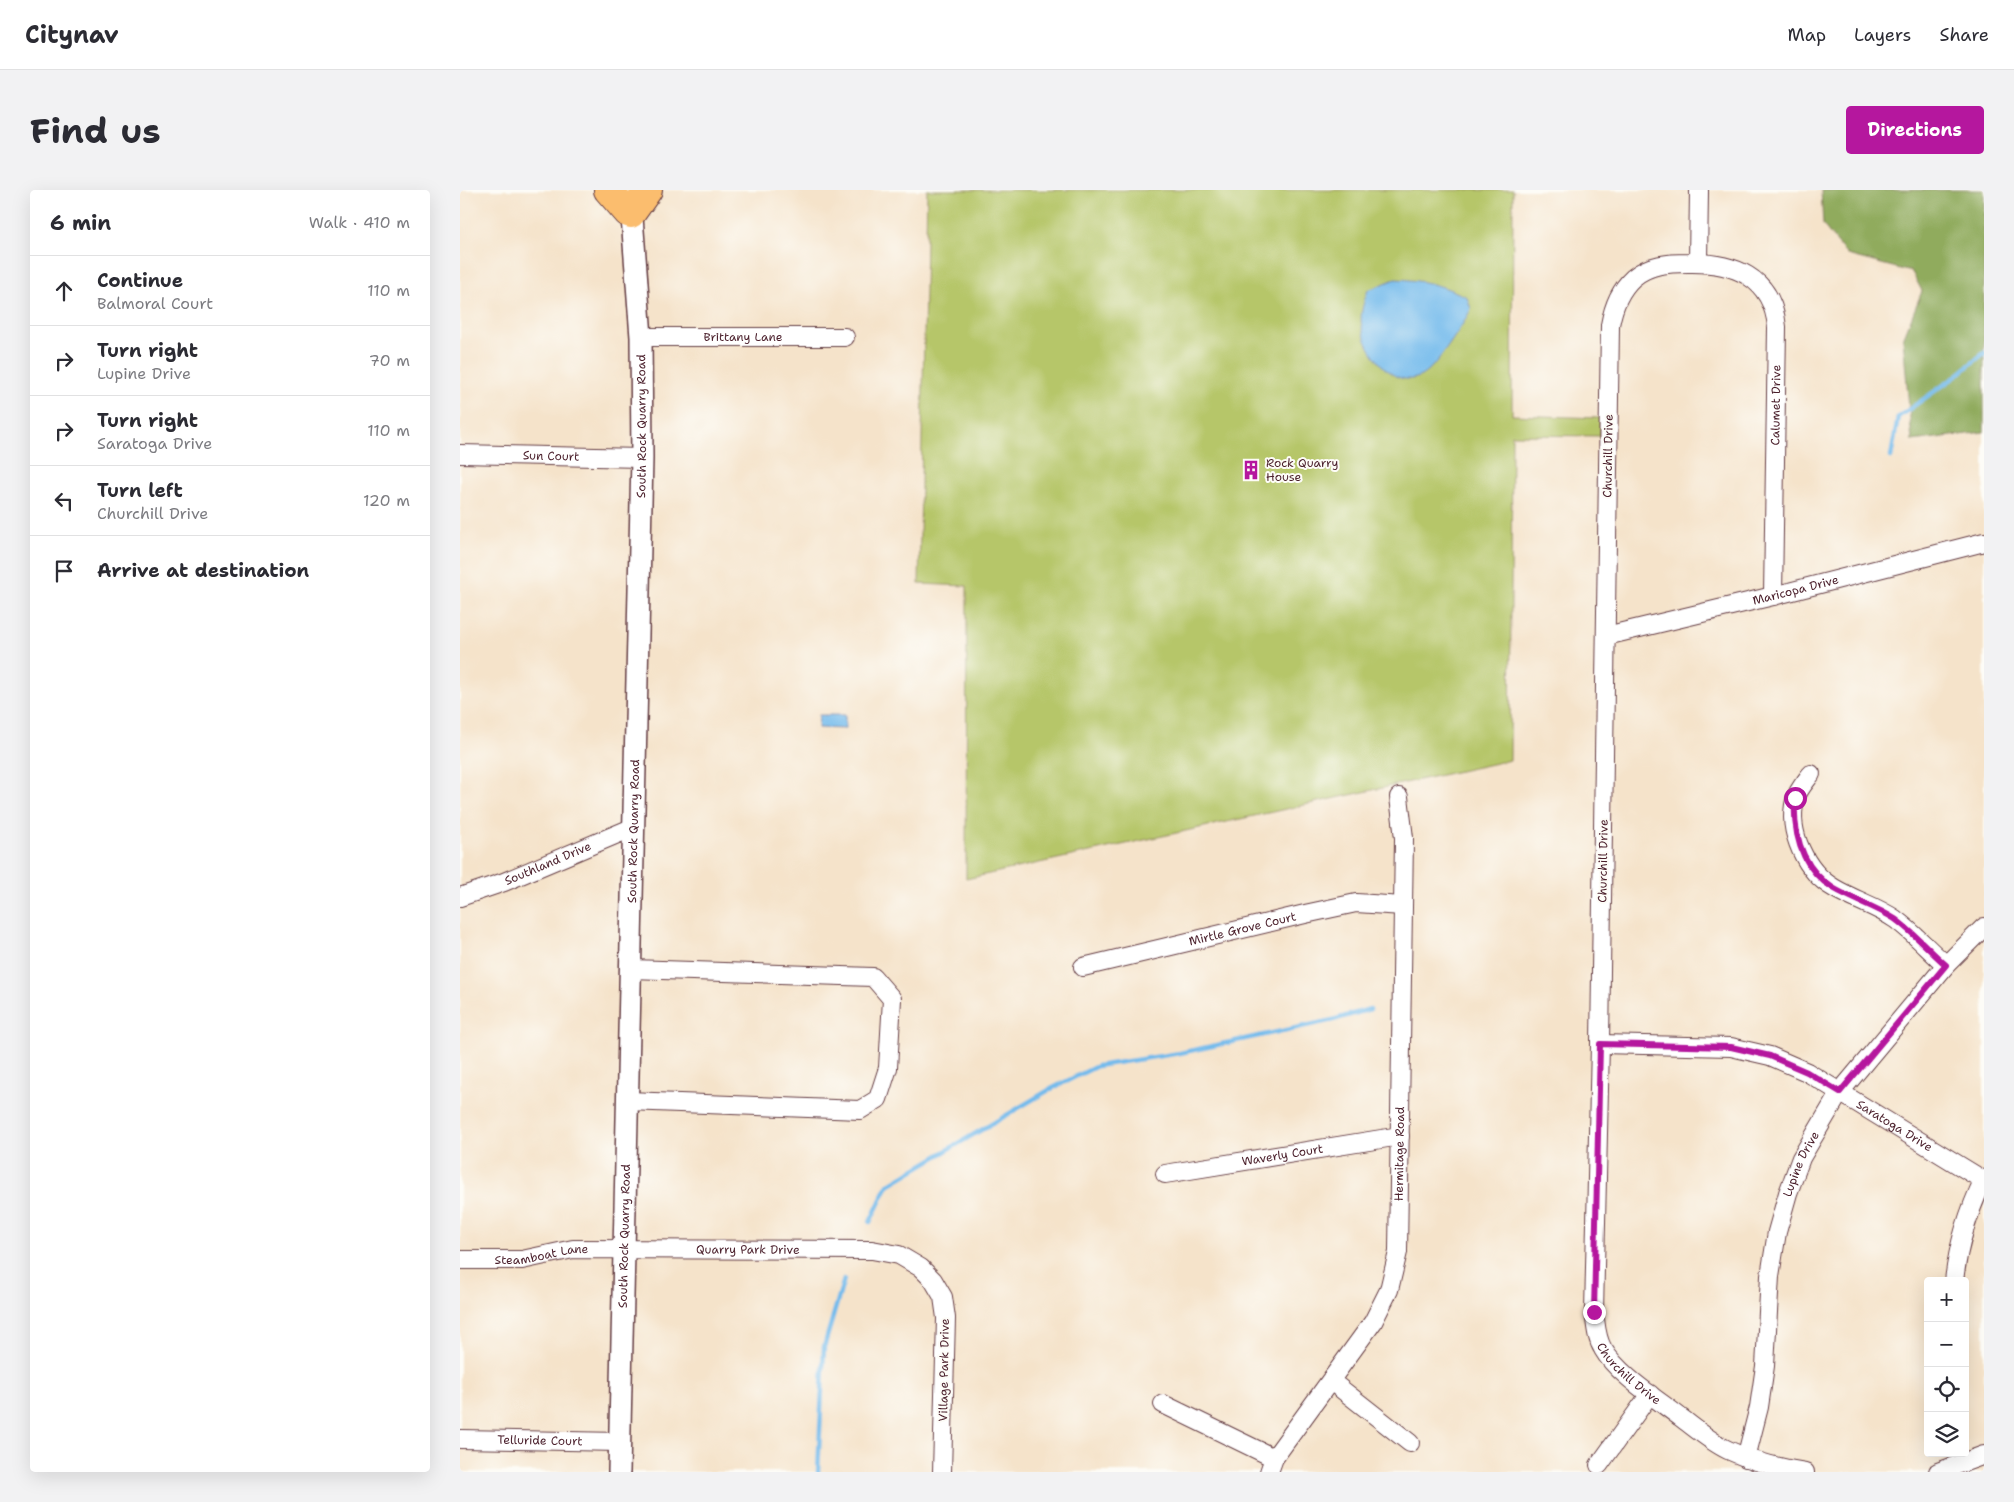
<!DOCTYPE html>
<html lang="en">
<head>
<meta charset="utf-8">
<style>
  :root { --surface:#fff; --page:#f2f2f3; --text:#2b2b33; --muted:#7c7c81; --line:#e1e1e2; --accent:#b5179e }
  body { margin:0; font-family:"Shantell Sans",sans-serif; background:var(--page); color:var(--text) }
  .controls { position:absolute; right:15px; bottom:15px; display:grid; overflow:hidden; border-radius:5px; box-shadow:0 5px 20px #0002 }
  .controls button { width:45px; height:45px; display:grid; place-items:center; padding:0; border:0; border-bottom:1px solid var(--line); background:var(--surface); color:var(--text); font:25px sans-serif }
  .stop { position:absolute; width:15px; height:15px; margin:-11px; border:4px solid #b5179e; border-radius:50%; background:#fff }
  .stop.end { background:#b5179e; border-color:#fff; box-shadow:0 1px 5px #0008 }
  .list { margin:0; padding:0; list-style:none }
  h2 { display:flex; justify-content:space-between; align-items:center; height:65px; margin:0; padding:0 20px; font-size:21px }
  h2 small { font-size:16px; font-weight:400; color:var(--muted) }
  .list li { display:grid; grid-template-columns:32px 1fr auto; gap:15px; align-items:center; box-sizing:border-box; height:70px; padding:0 20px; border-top:1px solid var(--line) }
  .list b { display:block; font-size:19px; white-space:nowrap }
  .list p { margin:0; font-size:16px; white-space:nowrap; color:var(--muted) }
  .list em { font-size:16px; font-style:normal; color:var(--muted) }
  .icon { flex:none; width:28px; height:28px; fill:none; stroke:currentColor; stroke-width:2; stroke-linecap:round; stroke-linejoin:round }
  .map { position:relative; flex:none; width:1524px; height:1282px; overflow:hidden; border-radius:5px }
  header { display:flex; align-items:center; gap:30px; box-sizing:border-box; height:70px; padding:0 25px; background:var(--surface); border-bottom:1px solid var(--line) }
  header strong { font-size:24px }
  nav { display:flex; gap:28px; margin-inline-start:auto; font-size:18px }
  .intro { display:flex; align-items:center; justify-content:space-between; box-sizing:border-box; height:120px; padding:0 30px }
  h1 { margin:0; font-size:35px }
  .button { padding:12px 22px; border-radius:5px; background:var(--accent); color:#fff; font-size:18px; font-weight:700 }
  main { display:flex; gap:30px; padding:0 30px }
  aside { flex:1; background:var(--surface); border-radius:5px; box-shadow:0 5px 20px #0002 }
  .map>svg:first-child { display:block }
  .green { fill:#b6c669; stroke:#80724a }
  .forest { fill:#90ab5d; stroke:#6d6544 }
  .water { fill:#75bbec; stroke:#606d8c }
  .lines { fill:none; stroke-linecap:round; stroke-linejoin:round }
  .stream { stroke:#75bbec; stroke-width:4.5 }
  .minor-casing { stroke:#643c43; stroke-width:20 }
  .tertiary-casing { stroke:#643c43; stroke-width:24 }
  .primary-casing { stroke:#643c43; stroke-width:30 }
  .minor { stroke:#fff; stroke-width:18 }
  .tertiary { stroke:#fff; stroke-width:21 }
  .primary { stroke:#fbbd6e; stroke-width:28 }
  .route { stroke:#b5179e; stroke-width:6 }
  .labels { text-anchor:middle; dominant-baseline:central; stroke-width:4; stroke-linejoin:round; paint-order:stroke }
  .street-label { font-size:12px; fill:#4a1f2b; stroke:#fdfcf7 }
  .poi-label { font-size:12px; fill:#4a1f2b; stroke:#fdfcf7; text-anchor:start }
</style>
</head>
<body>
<header>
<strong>Citynav</strong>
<nav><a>Map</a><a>Layers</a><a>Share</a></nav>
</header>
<div class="intro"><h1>Find us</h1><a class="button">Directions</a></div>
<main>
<aside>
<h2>6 min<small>Walk · 410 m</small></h2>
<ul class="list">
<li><svg class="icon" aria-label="ahead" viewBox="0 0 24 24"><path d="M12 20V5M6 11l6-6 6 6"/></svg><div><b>Continue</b><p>Balmoral Court</p></div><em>110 m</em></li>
<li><svg class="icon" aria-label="right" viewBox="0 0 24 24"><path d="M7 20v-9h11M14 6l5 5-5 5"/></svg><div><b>Turn right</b><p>Lupine Drive</p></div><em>70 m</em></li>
<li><svg class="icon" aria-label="right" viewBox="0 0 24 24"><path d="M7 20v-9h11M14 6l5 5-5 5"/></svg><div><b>Turn right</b><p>Saratoga Drive</p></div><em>110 m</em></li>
<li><svg class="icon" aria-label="left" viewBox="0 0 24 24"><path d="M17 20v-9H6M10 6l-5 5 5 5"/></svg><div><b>Turn left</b><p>Churchill Drive</p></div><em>120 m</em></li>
<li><svg class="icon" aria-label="arrive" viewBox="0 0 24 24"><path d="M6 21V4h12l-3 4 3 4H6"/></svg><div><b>Arrive at destination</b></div></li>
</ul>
</aside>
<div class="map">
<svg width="1524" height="1282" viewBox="0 0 1524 1282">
  <rect width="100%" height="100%" fill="#fdfcf7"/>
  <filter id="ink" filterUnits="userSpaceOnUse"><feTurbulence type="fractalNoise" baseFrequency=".02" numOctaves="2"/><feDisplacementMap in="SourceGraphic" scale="10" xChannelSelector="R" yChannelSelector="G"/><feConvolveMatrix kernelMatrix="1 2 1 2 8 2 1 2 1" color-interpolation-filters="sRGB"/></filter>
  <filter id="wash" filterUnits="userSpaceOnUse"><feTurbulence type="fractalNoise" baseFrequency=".0096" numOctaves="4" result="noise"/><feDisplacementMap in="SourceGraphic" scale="20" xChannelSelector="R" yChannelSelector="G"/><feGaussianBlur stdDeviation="1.12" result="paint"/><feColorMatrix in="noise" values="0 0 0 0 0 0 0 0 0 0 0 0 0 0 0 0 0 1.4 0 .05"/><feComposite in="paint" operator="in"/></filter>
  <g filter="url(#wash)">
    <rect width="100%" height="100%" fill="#f5e3ca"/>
    <path class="green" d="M 467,0 L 1053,0 L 1052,225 L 1140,228 L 1140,246 L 1052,245 L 1050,570 L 506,689 L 507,396 L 459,394 Z"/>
    <path class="forest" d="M 1361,0 L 1524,0 L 1524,242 L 1452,251 L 1443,149 L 1462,101 L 1452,82 L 1387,65 L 1363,35 Z"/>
    <path class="water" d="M 935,89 C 963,90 982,95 1007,107 L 1011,119 C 1003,135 976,178 961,186 C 932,201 906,160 902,137 C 899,125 904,111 908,100 Z
      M 359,525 L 385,525 L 385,539 L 358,538 Z"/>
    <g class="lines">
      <path class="stream" d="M 1431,267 L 1438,227 L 1495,187 L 1524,163
        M 410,1032 L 428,995 L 589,900 L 637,876 L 720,863 L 873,830 L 910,819
        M 358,1282 L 364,1157 L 384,1089"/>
    </g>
  </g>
  <g filter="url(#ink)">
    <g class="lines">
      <defs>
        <g id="minor">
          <path d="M 1238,73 L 1239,0"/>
          <path id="s1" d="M 181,147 L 385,147"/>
          <path id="s2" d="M 0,264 L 182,268"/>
          <path id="s3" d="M 1313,406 L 1317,137 C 1312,86 1273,72 1228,73 C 1209,73 1189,74 1173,88 C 1160,100 1153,118 1150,135 L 1140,854 L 1134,1122 C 1136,1134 1136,1148 1143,1159 C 1157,1184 1197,1209 1220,1227 C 1235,1238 1251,1252 1268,1260 C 1292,1271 1318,1278 1345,1282"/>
          <path id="s4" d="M 1146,446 L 1313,406 L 1524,352"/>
          <path d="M 1351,584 C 1346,591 1337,601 1335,610 C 1327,642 1346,682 1374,698 C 1394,710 1416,716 1435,729 C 1453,742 1469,760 1486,775"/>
          <path id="s5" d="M 0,707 L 44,692 L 174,637"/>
          <path id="s6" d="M 623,777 L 845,724 L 896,713 L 943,716"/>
          <path id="s7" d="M 1140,854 L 1271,857 L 1310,866 L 1347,882 L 1523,990"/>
          <path d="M 168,911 L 400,920 L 418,909 L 428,878 L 432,809 L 413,787 L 171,779"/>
          <path id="s8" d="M 705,984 L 940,946"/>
          <path id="s9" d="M 0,1070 L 62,1070 L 113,1059 L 412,1060 L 439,1065 L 461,1078 L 473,1090 L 483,1107 L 486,1128 L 482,1282"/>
          <path d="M 1494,1091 C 1498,1056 1509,1020 1524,989"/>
          <path d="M 871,1191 L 950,1253"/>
          <path d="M 703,1214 L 814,1268"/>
          <path id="s10" d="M 0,1249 L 160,1252"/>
          <path id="s11" d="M 1286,1268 L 1299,1217 L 1305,1176 L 1310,1086 L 1317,1042 L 1328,1003 L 1341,968 L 1380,902 L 1486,775 L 1524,737"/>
          <path d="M 1139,1275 L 1190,1204"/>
          <path id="s12" d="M 809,1282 L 814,1268 L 913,1132 L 929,1100 L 938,1062 L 944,648 L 939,607"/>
          <path d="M 1478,1282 L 1524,1265"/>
        </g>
        <g id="tertiary">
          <path id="s13" d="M 159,1282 L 182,268 L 181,147 L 172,27 L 168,10"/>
        </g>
        <path id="primary" d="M 148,0 L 168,23 L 171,24 L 188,0"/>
      </defs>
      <use href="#minor" class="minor-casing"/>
      <use href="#tertiary" class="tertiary-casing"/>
      <use href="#primary" class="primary-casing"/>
      <use href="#minor" class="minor"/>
      <use href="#tertiary" class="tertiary"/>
      <use href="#primary" class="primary"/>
    </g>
  </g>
  <g class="lines" filter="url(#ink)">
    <path class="route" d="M 1134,1122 L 1140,854 L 1271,857 L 1310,866 L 1347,882 L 1380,902 L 1486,775 C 1469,760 1453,742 1435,729 C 1415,716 1393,710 1373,698 C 1341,678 1333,644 1335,608"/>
  </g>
  <defs>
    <symbol id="building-bare" viewBox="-9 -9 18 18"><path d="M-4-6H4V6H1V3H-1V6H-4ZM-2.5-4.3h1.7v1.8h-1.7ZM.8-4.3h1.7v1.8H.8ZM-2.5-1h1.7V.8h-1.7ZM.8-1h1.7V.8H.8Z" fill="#b5179e" stroke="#fdfcf7" stroke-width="2.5" paint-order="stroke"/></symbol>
  </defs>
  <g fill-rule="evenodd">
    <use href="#building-bare" x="777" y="266" width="28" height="28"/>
  </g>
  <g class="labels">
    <g class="street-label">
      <text stroke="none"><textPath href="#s1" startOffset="102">Brittany Lane</textPath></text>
      <text stroke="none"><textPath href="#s3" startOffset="191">Calumet Drive</textPath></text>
      <text stroke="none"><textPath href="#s13" startOffset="1046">South Rock Quarry Road</textPath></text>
      <text stroke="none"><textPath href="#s2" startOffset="91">Sun Court</textPath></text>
      <text transform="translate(1148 266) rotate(-89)">Churchill Drive</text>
      <text stroke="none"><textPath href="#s4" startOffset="195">Maricopa Drive</textPath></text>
      <text stroke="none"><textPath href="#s13" startOffset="641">South Rock Quarry Road</textPath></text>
      <text transform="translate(1143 671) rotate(-89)">Churchill Drive</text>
      <text stroke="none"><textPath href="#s5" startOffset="94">Southland Drive</textPath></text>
      <text stroke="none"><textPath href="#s6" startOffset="164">Mirtle Grove Court</textPath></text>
      <text stroke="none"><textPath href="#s7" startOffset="314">Saratoga Drive</textPath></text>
      <text stroke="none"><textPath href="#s12" startOffset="356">Hermitage Road</textPath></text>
      <text stroke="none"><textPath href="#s8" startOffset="119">Waverly Court</textPath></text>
      <text stroke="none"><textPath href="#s11" startOffset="301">Lupine Drive</textPath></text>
      <text stroke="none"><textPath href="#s13" startOffset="236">South Rock Quarry Road</textPath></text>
      <text stroke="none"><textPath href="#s9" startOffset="289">Quarry Park Drive</textPath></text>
      <text stroke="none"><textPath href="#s9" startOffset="82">Steamboat Lane</textPath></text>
      <text transform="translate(484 1180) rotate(-89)">Village Park Drive</text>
      <text stroke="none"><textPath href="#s3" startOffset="1565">Churchill Drive</textPath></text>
      <text stroke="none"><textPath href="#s10" startOffset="80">Telluride Court</textPath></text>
    </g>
    <g class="poi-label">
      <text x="806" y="273">Rock Quarry<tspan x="806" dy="14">House</tspan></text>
    </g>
  </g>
</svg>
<div class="controls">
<button>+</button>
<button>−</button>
<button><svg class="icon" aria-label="locate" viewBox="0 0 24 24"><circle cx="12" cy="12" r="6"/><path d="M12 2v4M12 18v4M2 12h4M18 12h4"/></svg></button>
<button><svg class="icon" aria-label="layers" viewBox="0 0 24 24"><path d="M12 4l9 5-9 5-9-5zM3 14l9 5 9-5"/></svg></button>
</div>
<div class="stop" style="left:1335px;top:608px"></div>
<div class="stop end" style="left:1134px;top:1122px"></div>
</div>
</main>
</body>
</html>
